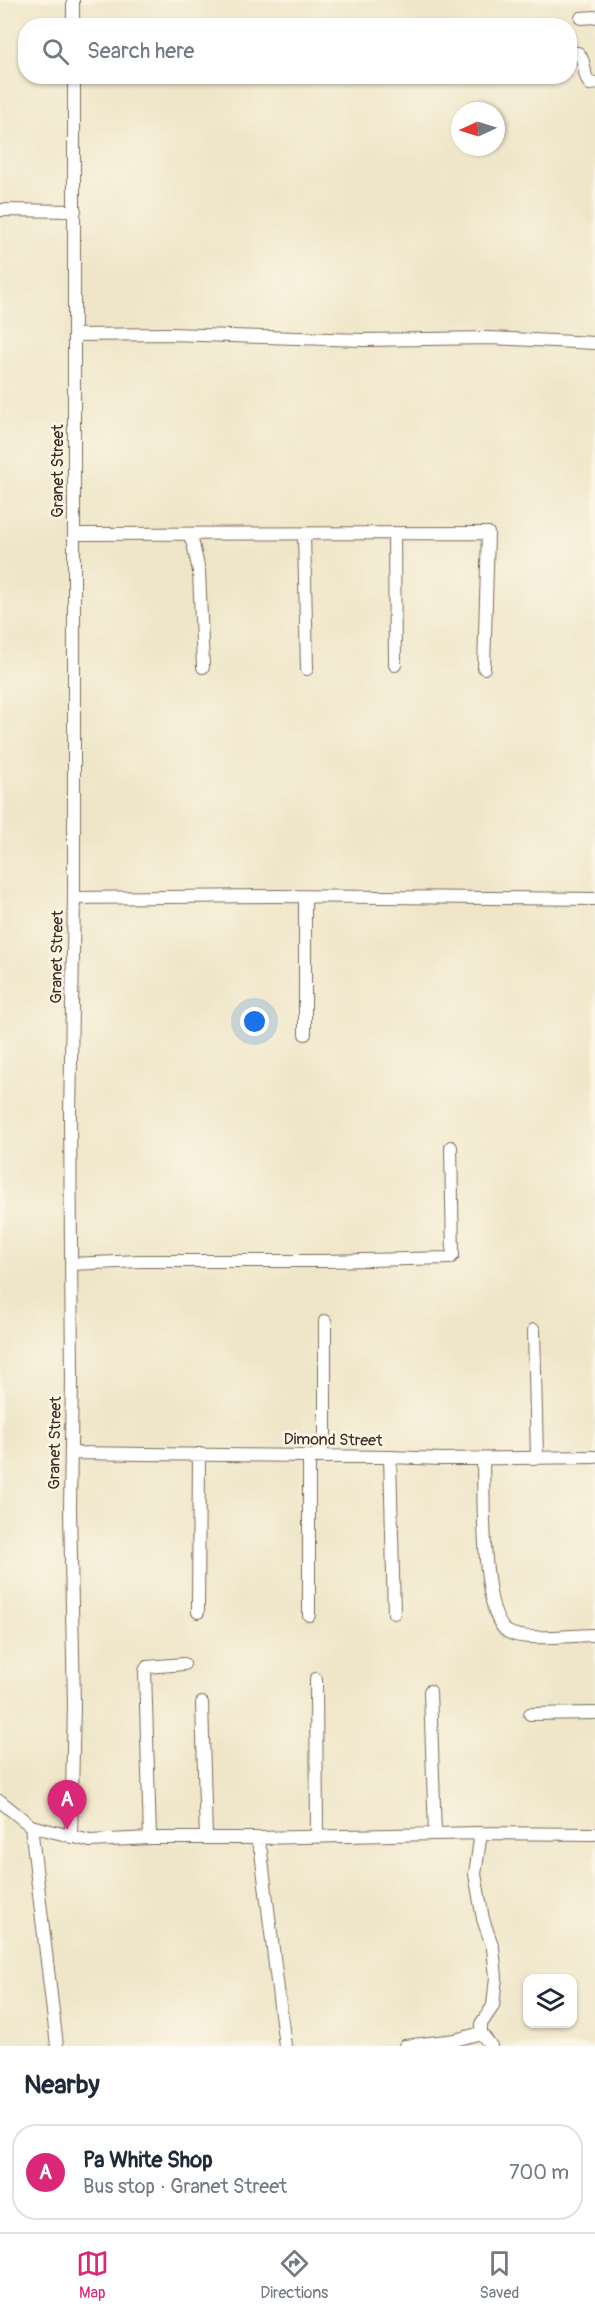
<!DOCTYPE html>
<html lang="en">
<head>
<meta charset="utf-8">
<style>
  :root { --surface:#fff; --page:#f2f2f3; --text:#1f2937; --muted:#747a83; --line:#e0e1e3; --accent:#db2777 }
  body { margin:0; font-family:Pangolin,sans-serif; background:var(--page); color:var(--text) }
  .controls { position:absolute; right:18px; bottom:18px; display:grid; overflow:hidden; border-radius:12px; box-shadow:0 2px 4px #0004 }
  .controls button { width:54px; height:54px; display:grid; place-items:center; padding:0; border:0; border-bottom:2px solid var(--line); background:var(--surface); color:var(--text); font:30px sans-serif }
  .compass { position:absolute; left:451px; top:102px; width:54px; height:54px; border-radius:50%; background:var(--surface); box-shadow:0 2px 4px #0004; rotate:266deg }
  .you { position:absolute; left:255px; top:1022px; width:21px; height:21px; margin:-15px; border:4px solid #fff; border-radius:50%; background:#1a73e8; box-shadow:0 0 0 9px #1a73e833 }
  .badge { display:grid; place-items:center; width:39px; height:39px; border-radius:50%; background:var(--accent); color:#fff; font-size:20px; font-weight:700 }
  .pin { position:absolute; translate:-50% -50px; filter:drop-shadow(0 2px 3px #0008) }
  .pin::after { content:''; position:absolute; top:32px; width:21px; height:18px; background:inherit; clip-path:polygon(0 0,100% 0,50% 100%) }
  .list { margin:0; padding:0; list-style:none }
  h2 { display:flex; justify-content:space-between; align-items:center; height:78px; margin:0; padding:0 24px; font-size:26px }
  h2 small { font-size:20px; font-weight:400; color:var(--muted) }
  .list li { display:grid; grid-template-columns:39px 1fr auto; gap:18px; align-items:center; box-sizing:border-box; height:96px; margin:0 12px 12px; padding:0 12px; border:2px solid var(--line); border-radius:24px }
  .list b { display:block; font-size:22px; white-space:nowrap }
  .list p { margin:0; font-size:20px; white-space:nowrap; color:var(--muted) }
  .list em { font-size:20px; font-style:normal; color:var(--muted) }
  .icon { flex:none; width:33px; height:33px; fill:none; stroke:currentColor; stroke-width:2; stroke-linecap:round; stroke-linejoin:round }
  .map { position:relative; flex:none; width:595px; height:2046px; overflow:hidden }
  .search { position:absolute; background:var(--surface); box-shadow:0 2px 4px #0004; left:18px; right:18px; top:18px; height:66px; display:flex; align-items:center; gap:15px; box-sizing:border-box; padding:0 21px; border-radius:24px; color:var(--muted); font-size:22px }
  .sheet { height:186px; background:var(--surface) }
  nav { display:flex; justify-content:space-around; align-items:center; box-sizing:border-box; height:84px; border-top:2px solid var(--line); background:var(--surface); font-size:16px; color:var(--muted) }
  nav a { display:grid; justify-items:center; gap:3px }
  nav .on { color:var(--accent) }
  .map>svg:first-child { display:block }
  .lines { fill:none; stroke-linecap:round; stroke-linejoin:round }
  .minor-casing { stroke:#7a6c5a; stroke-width:14 }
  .minor { stroke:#fff; stroke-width:12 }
  .labels { text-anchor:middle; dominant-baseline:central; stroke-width:5; stroke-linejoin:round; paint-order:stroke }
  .street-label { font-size:16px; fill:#3b2a1e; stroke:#fcf5e5 }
</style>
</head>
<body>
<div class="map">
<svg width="595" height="2046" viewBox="0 0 595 2046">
  <rect width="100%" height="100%" fill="#fcf5e5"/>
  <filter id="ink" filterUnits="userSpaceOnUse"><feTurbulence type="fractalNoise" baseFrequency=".0167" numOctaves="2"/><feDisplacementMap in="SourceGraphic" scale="12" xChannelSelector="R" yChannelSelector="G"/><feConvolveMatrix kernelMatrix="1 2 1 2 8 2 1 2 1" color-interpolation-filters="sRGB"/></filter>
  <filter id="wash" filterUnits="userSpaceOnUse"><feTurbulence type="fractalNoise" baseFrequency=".008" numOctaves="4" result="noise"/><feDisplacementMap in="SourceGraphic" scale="24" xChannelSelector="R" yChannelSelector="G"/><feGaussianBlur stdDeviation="1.35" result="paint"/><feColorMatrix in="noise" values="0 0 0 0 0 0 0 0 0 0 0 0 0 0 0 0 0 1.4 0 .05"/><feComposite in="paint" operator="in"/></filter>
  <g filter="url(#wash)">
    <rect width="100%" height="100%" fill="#efe6c9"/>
  </g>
  <g filter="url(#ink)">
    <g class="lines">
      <defs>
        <path id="minor" d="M 73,0 L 73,26
          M 581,18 L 595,17
          M 570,53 L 578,53 C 587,62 582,75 590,84 L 595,83
          M 0,210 L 75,211
          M 75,335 L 169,334 L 363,340 L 489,338 L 595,343
          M 394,533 L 395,665
          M 75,534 L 488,533 L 484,668
          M 189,534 L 193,544 L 199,571 L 203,667
          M 304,534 L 307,669
          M 74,898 L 273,896 L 595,899
          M 305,1034 L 305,897
          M 71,1264 L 141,1261 L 325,1261 L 450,1258 L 453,1255 L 451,1147
          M 534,1330 L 537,1457
          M 71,1453 L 390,1457 L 441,1459 L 595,1457
          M 309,1456 L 309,1615
          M 316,1456 L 322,1448 L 325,1433 L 325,1321
          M 390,1457 L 394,1613
          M 483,1459 C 484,1491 480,1617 508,1632 C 525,1642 574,1635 595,1635
          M 198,1612 L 199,1454
          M 316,1679 L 317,1837
          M 430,1691 L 435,1834
          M 202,1703 L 206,1838
          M 530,1714 L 595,1713
          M 0,1801 L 31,1826 L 90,1841 L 150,1838 L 256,1838 L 481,1833 L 595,1834
          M 31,1826 L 57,2046
          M 481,1833 L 475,1874 L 483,1919 L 493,1948 L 496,1977 L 493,2006 L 481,2024 L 481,2033 L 491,2046
          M 71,1837 L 74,1705 L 70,1508 L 72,1379 L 70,1115 L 74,898 L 74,76
          M 150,1838 L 145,1671 L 147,1667 L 184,1664
          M 256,1838 L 261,1852 L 285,2046
          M 405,2046 L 455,2040 L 481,2033"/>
      </defs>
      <use href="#minor" class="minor-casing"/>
      <use href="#minor" class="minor"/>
    </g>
  </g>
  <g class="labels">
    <g class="street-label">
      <text transform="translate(58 471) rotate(-90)">Granet Street</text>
      <text transform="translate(57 957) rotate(-89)">Granet Street</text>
      <text transform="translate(333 1440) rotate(1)">Dimond Street</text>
      <text transform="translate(55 1443) rotate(-89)">Granet Street</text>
    </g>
  </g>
</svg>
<div class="controls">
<button><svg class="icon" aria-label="layers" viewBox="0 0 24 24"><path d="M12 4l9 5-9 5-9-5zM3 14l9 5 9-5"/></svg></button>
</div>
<svg class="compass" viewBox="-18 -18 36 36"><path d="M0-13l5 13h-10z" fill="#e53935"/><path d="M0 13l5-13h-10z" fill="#747a83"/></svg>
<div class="you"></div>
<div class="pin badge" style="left:67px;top:1830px">A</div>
<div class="search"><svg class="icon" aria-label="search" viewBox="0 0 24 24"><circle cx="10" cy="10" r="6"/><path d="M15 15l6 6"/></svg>Search here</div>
</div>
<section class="sheet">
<h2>Nearby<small></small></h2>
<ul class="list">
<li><span class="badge">A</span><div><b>Pa White Shop</b><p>Bus stop · Granet Street</p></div><em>700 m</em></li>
</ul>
</section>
<nav>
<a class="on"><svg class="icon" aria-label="map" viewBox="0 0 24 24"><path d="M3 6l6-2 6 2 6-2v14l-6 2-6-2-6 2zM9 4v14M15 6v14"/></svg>Map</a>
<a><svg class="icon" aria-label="directions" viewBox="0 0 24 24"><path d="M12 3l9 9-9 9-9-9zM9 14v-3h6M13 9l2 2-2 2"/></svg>Directions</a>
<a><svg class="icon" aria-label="saved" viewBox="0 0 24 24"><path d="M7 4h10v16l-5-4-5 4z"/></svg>Saved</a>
</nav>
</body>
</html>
